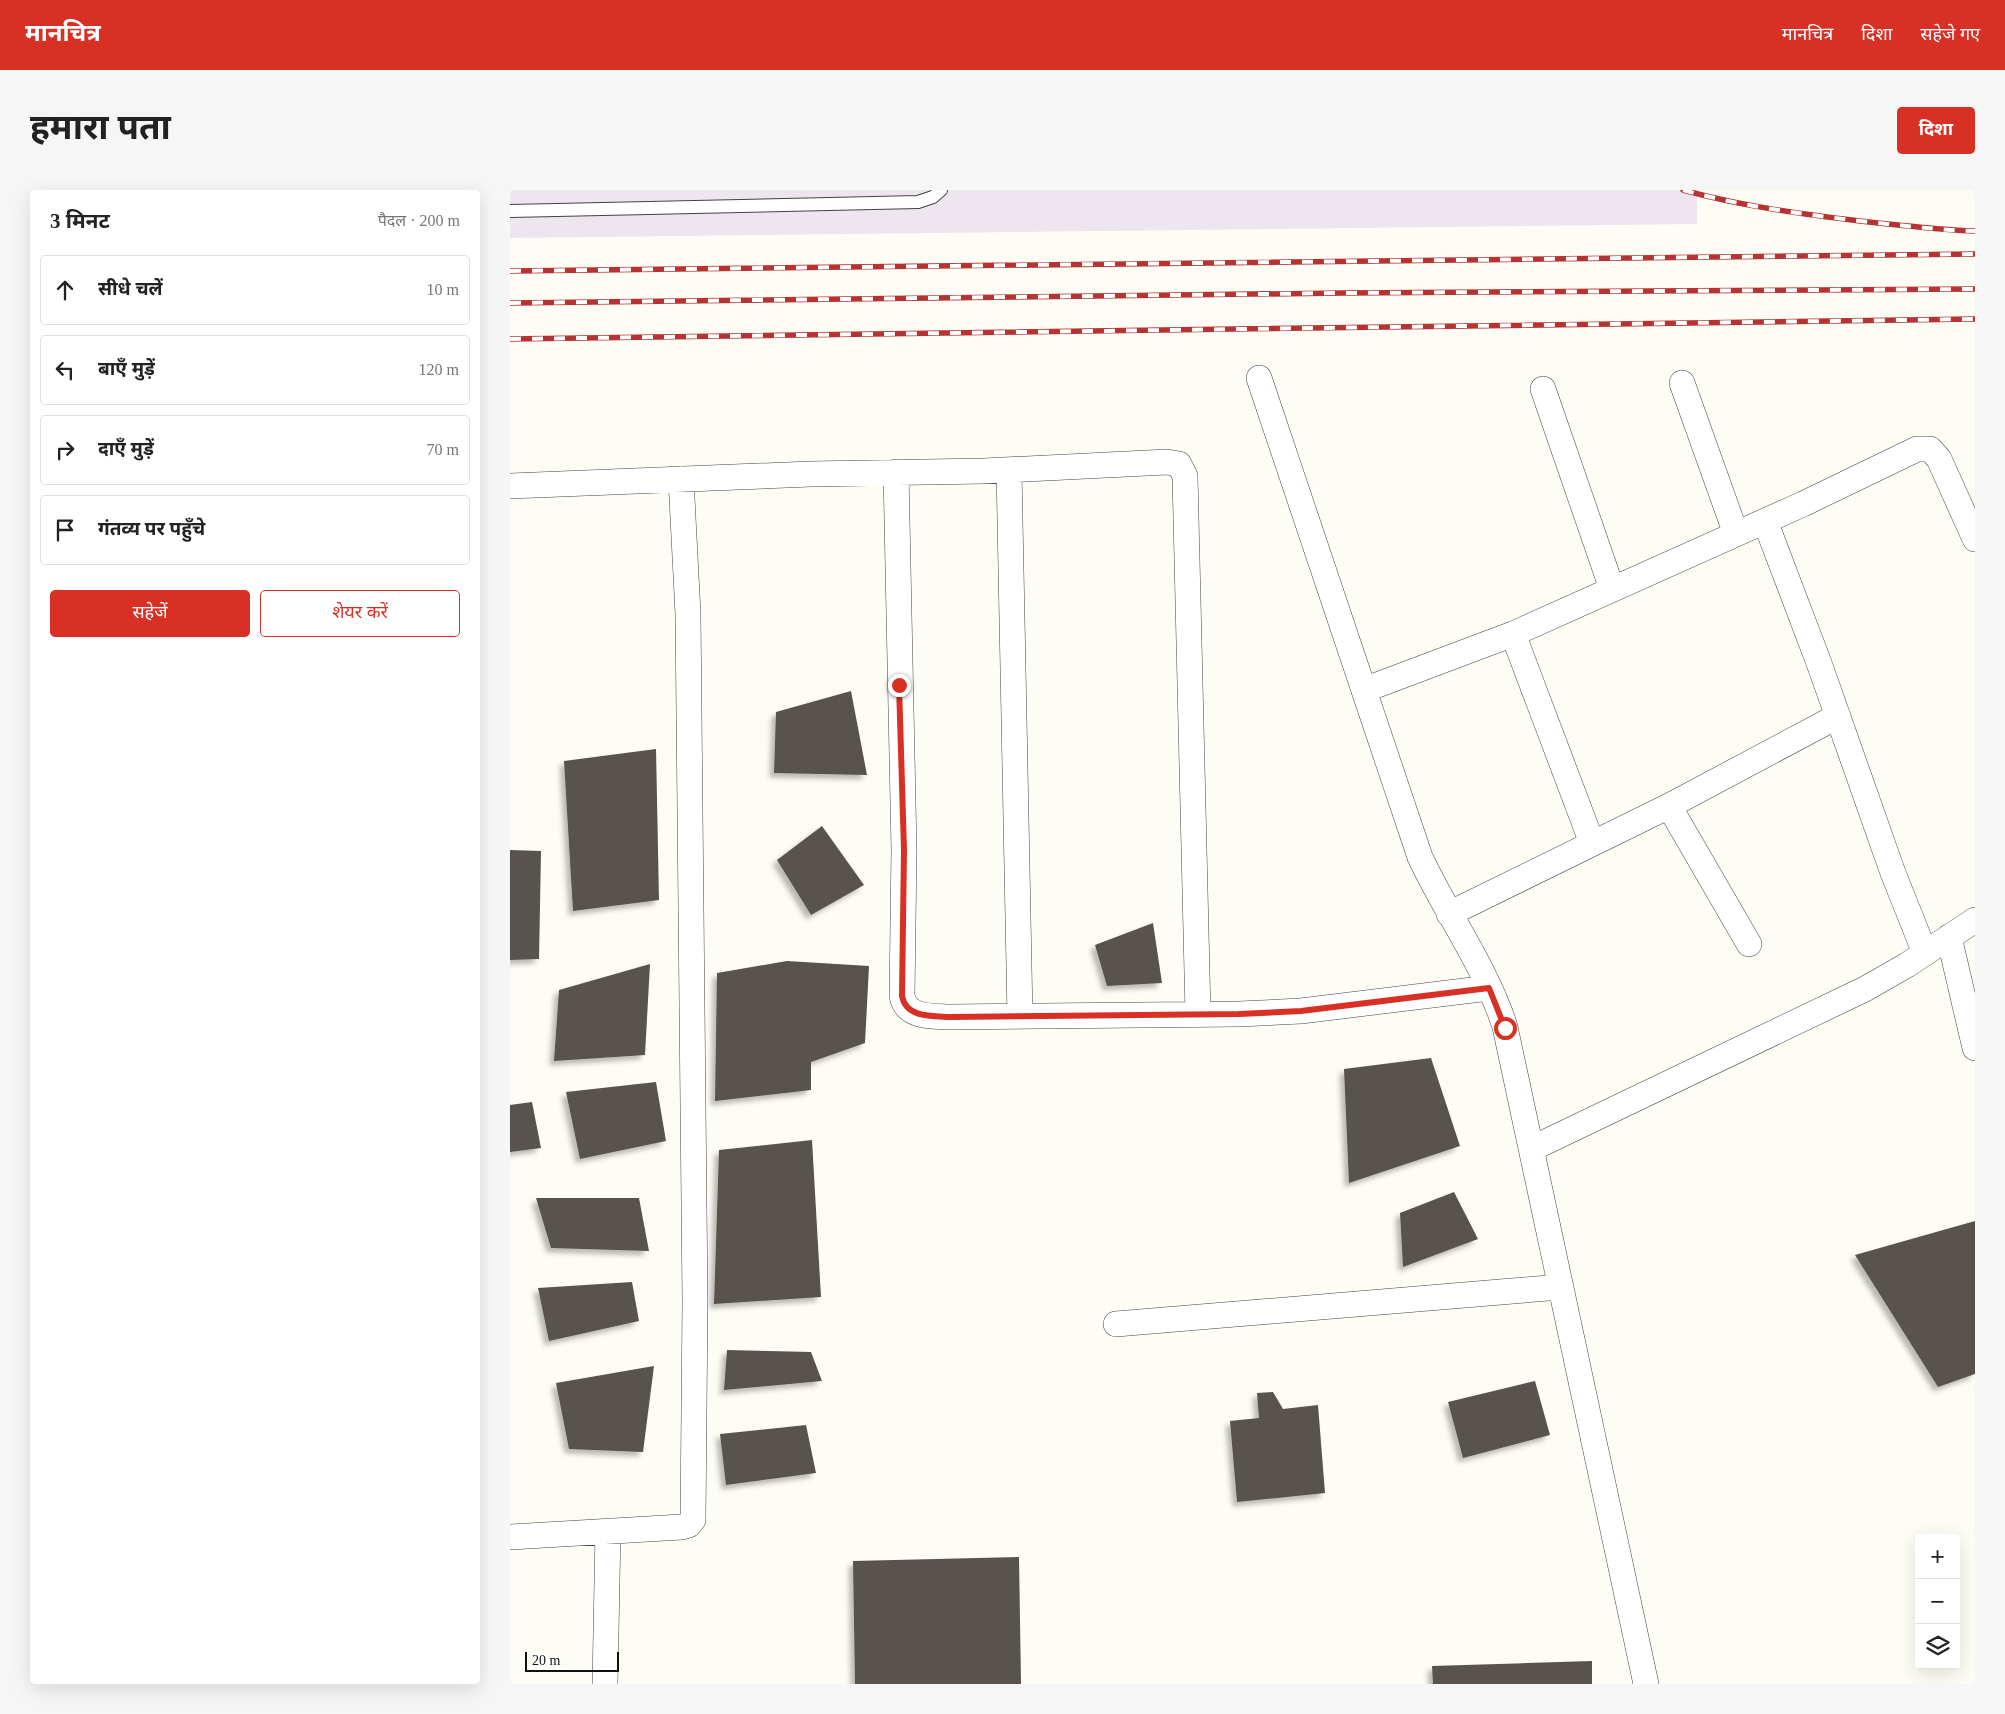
<!DOCTYPE html>
<html lang="hi">
<head>
<meta charset="utf-8">
<style>
  :root { --surface:#fff; --page:#f6f6f6; --text:#222; --muted:#767676; --line:#e0e0e0; --accent:#d93025 }
  body { margin:0; font-family:"Times New Roman","Noto Sans Devanagari",serif; background:var(--page); color:var(--text) }
  .controls { position:absolute; right:15px; bottom:15px; display:grid; overflow:hidden; border-radius:5px; box-shadow:0 5px 20px #0002 }
  .controls button { width:45px; height:45px; display:grid; place-items:center; padding:0; border:0; border-bottom:1px solid var(--line); background:var(--surface); color:var(--text); font:25px sans-serif }
  .scale { position:absolute; left:15px; bottom:12px; width:94px; box-sizing:border-box; padding-left:5px; border:2px solid #101010; border-top:0; font-size:14px; line-height:18px; white-space:nowrap; color:#101010; -webkit-text-stroke:4px #fff; paint-order:stroke }
  .stop { position:absolute; width:15px; height:15px; margin:-11px; border:4px solid #d93025; border-radius:50%; background:#fff }
  .stop.end { background:#d93025; border-color:#fff; box-shadow:0 1px 5px #0008 }
  .list { margin:0; padding:0; list-style:none }
  h2 { display:flex; justify-content:space-between; align-items:center; height:65px; margin:0; padding:0 20px; font-size:21px }
  h2 small { font-size:16px; font-weight:400; color:var(--muted) }
  .list li { display:grid; grid-template-columns:32px 1fr auto; gap:15px; align-items:center; box-sizing:border-box; height:70px; margin:0 10px 10px; padding:0 10px; border:1px solid var(--line); border-radius:5px }
  .list b { display:block; font-size:19px; white-space:nowrap }
  .list em { font-size:16px; font-style:normal; color:var(--muted) }
  .actions { display:flex; gap:10px; padding:15px 20px }
  .actions a { flex:1; padding:11px 0; border:1px solid var(--accent); border-radius:5px; text-align:center; font-size:18px; color:var(--accent) }
  .actions .main { background:var(--accent); color:#fff }
  .icon { flex:none; width:28px; height:28px; fill:none; stroke:currentColor; stroke-width:2; stroke-linecap:round; stroke-linejoin:round }
  .map { position:relative; flex:none; width:1465px; height:1494px; overflow:hidden; border-radius:5px }
  header { display:flex; align-items:center; gap:30px; box-sizing:border-box; height:70px; padding:0 25px; background:var(--accent); color:#fff }
  header strong { font-size:24px }
  nav { display:flex; gap:28px; margin-inline-start:auto; font-size:18px }
  .intro { display:flex; align-items:center; justify-content:space-between; box-sizing:border-box; height:120px; padding:0 30px }
  h1 { margin:0; font-size:35px }
  .button { padding:12px 22px; border-radius:5px; background:var(--accent); color:#fff; font-size:18px; font-weight:700 }
  main { display:flex; gap:30px; padding:0 30px }
  aside { flex:1; background:var(--surface); border-radius:5px; box-shadow:0 5px 20px #0002 }
  .map>svg:first-child { display:block }
  .industrial { fill:#ede6ee }
  .building { fill:#58524d; filter:url(#shadow) }
  .lines { fill:none; stroke-linecap:round; stroke-linejoin:round }
  .service-casing { stroke:#434343; stroke-width:14 }
  .minor-casing { stroke:#434343; stroke-width:26 }
  .service { stroke:#fff; stroke-width:12 }
  .minor { stroke:#fff; stroke-width:25 }
  .rail-casing { stroke:#b63332; stroke-width:5.5 }
  .rail { stroke:#fff; stroke-width:4; stroke-dasharray:11; stroke-linecap:butt }
  .route { stroke:#d93025; stroke-width:6 }
</style>
</head>
<body>
<header>
<strong>मानचित्र</strong>
<nav><a>मानचित्र</a><a>दिशा</a><a>सहेजे गए</a></nav>
</header>
<div class="intro"><h1>हमारा पता</h1><a class="button">दिशा</a></div>
<main>
<aside>
<h2>3 मिनट<small>पैदल · 200 m</small></h2>
<ul class="list">
<li><svg class="icon" aria-label="ahead" viewBox="0 0 24 24"><path d="M12 20V5M6 11l6-6 6 6"/></svg><div><b>सीधे चलें</b></div><em>10 m</em></li>
<li><svg class="icon" aria-label="left" viewBox="0 0 24 24"><path d="M17 20v-9H6M10 6l-5 5 5 5"/></svg><div><b>बाएँ मुड़ें</b></div><em>120 m</em></li>
<li><svg class="icon" aria-label="right" viewBox="0 0 24 24"><path d="M7 20v-9h11M14 6l5 5-5 5"/></svg><div><b>दाएँ मुड़ें</b></div><em>70 m</em></li>
<li><svg class="icon" aria-label="arrive" viewBox="0 0 24 24"><path d="M6 21V4h12l-3 4 3 4H6"/></svg><div><b>गंतव्य पर पहुँचे</b></div></li>
</ul>
<div class="actions"><a class="main">सहेजें</a><a>शेयर करें</a></div>
</aside>
<div class="map">
<svg width="1465" height="1494" viewBox="0 0 1465 1494">
  <defs>
    <filter id="shadow"><feDropShadow dx="-4.5" dy="4.5" stdDeviation="2.5" flood-color="#0004"/></filter>
  </defs>
  <rect width="100%" height="100%" fill="#fefdf5"/>
  <path class="industrial" d="M 0,0 L 1187,0 L 1187,34 L 0,48 Z"/>
  <path class="building" d="M 341,501 L 357,585 L 264,583 L 266,522 Z
    M 146,559 L 149,710 L 63,721 L 54,571 Z
    M 312,636 L 354,695 L 301,725 L 267,670 Z
    M 0,660 L 31,661 L 29,769 L 0,770 Z
    M 643,733 L 652,793 L 597,796 L 585,755 Z
    M 277,771 L 359,776 L 355,853 L 301,872 L 301,900 L 205,911 L 207,783 Z
    M 140,774 L 135,865 L 44,871 L 49,800 Z
    M 921,868 L 950,956 L 839,993 L 834,879 Z
    M 146,892 L 156,951 L 70,969 L 56,902 Z
    M 22,912 L 31,958 L 0,962 L 0,915 Z
    M 302,950 L 311,1107 L 204,1114 L 209,960 Z
    M 944,1002 L 968,1049 L 893,1077 L 890,1023 Z
    M 26,1008 L 129,1008 L 139,1061 L 41,1058 Z
    M 1465,1031 L 1465,1184 L 1428,1197 L 1345,1065 Z
    M 122,1092 L 129,1131 L 39,1151 L 28,1098 Z
    M 217,1160 L 301,1162 L 312,1191 L 214,1200 Z
    M 144,1176 L 133,1262 L 59,1259 L 46,1193 Z
    M 1025,1191 L 1040,1245 L 953,1268 L 938,1212 Z
    M 763,1202 L 773,1219 L 808,1215 L 815,1303 L 727,1312 L 720,1231 L 749,1228 L 747,1203 Z
    M 296,1235 L 306,1283 L 216,1295 L 210,1244 Z
    M 509,1367 L 511,1494 L 345,1494 L 343,1371 Z
    M 1082,1471 L 1082,1494 L 923,1494 L 922,1476 Z"/>
  <g class="lines">
    <defs>
      <path id="service" d="M 0,21 L 408,12 L 423,7 L 431,0"/>
      <path id="minor" d="M 749,188 L 910,667 C 936,723 977,779 995,837 L 1136,1494
        M 1172,193 L 1226,344
        M 1033,199 L 1102,399
        M 499,280 L 510,826
        M 386,282 L 394,660 L 392,806 C 396,828 422,826 440,827 L 729,824 L 791,821 L 979,798
        M 0,296 L 301,284 L 474,281 L 657,272 L 669,274 L 675,286 L 688,824
        M 1255,331 L 1309,473 L 1383,683 L 1415,763
        M 1003,444 L 1082,653
        M 854,500 L 1003,444 L 1293,314 L 1407,259 L 1420,259 L 1429,269 L 1465,349
        M 1159,616 L 1239,754
        M 939,724 L 1159,616 L 1328,526
        M 1439,747 L 1465,858
        M 1021,959 L 1355,799 L 1397,775 L 1465,730
        M 606,1134 L 1051,1097
        M 0,1347 L 172,1337 L 179,1335 L 183,1330 L 185,1111 L 178,424 L 171,289
        M 95,1494 L 98,1341"/>
    </defs>
    <use href="#service" class="service-casing"/>
    <use href="#minor" class="minor-casing"/>
    <use href="#service" class="service"/>
    <use href="#minor" class="minor"/>
    <defs>
      <path id="rail" d="M 1173,0 C 1231,16 1291,24 1350,31 C 1389,35 1426,40 1465,41
        M 0,81 L 1465,64
        M 0,113 L 834,103 L 1465,99
        M 0,149 L 1465,129"/>
    </defs>
    <use href="#rail" class="rail-casing"/>
    <use href="#rail" class="rail"/>
  </g>
  <g class="lines">
    <path class="route" d="M 389,495 L 394,660 L 392,806 C 396,828 422,826 440,827 L 729,824 L 791,821 L 979,798 L 995,838"/>
  </g>
</svg>
<div class="controls">
<button>+</button>
<button>−</button>
<button><svg class="icon" aria-label="layers" viewBox="0 0 24 24"><path d="M12 4l9 5-9 5-9-5zM3 14l9 5 9-5"/></svg></button>
</div>
<div class="scale">20 m</div>
<div class="stop" style="left:995px;top:838px"></div>
<div class="stop end" style="left:389px;top:495px"></div>
</div>
</main>
</body>
</html>
